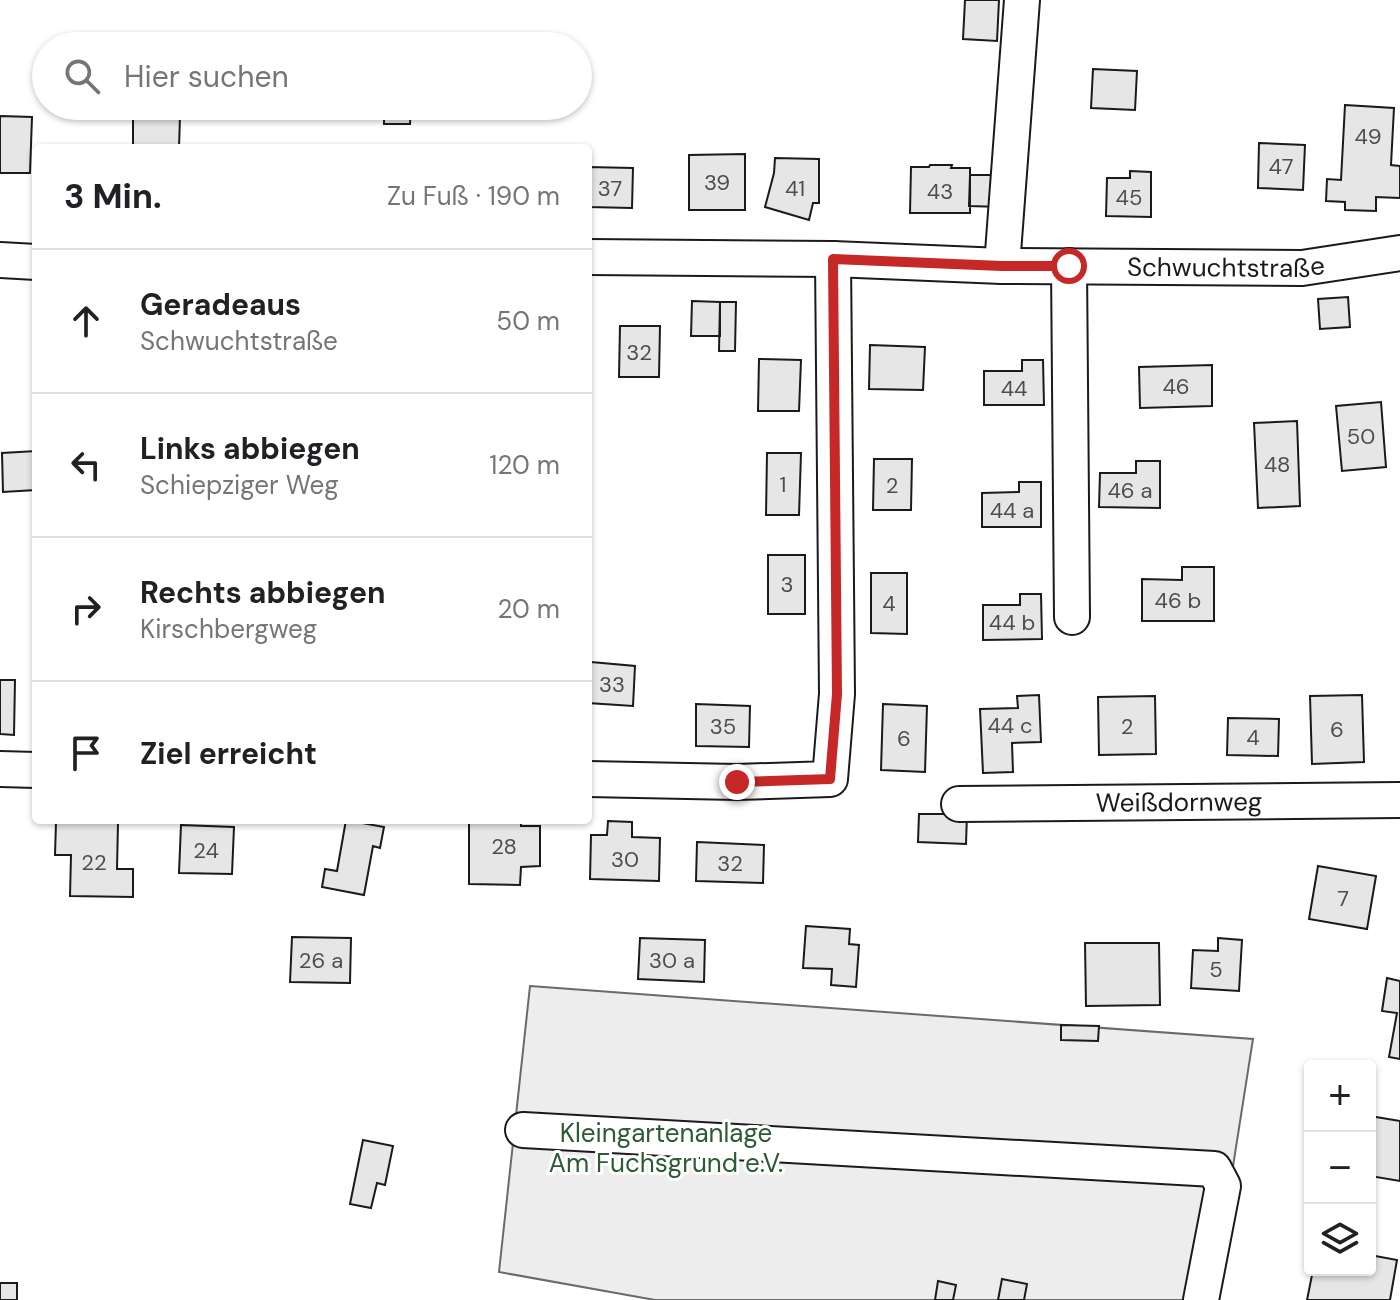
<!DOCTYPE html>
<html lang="de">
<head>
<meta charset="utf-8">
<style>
  :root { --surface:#fff; --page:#f2f2f2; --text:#202124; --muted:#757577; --line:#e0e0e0 }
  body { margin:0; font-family:"DM Sans",sans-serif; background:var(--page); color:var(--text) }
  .controls { position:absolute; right:24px; bottom:24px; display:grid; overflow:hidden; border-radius:8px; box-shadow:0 2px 6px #0004 }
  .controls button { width:72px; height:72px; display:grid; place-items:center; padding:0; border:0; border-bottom:2px solid var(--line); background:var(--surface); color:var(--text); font:40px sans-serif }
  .stop { position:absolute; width:24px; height:24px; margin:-18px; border:6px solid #c62828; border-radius:50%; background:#fff }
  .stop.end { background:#c62828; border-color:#fff; box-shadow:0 2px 8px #0008 }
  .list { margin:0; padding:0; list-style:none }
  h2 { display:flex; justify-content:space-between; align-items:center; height:104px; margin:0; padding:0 32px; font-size:34px }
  h2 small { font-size:26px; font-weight:400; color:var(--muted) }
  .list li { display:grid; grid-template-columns:52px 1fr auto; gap:24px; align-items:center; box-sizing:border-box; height:144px; padding:0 32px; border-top:2px solid var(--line) }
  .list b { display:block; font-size:30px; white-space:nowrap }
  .list p { margin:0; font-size:26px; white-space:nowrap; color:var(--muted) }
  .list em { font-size:26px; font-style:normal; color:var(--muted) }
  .icon { flex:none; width:44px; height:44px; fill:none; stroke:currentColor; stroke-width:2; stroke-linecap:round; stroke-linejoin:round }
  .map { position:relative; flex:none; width:1400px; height:1300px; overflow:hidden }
  .search { position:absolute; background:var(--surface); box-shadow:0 2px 6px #0004; left:32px; top:32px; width:560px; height:88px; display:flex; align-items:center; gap:20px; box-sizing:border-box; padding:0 28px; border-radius:44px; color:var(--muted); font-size:30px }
  .panel { position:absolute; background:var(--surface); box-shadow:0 2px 6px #0004; left:32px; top:144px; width:560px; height:680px; border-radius:8px }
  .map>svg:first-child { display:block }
  .green { fill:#ededed; stroke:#6a6a6a; stroke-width:2 }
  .building { fill:#e6e6e6; stroke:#1a1a1a; stroke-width:2 }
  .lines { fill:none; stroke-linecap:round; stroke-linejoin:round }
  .minor-casing { stroke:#1a1a1a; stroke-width:38 }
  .minor { stroke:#fff; stroke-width:34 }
  .route { stroke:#c62828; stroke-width:10 }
  .labels { text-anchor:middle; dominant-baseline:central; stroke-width:6; stroke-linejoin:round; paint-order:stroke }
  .number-label { font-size:22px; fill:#4d4d4d }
  .street-label { font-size:26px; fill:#1a1a1a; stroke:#fff }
  .park-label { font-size:26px; fill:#2b5a34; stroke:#fff }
</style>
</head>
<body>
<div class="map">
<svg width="1400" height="1300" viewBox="0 0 1400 1300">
  <rect width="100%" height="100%" fill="#fff"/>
  <path class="green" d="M 530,986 L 1253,1039 L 1212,1300 L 655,1300 L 499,1272 Z"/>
  <path class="building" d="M 965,0 L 999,0 L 997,41 L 963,39 Z
    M 1093,69 L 1137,71 L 1135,110 L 1091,108 Z
    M 1345,105 L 1394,108 L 1391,165 L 1400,166 L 1400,198 L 1376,197 L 1376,211 L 1345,210 L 1345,202 L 1326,201 L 1327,179 L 1341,180 Z
    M 384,106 L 411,106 L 410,124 L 384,124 Z
    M 133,115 L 180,116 L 179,148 L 133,148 Z
    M 0,116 L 32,117 L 30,173 L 0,173 Z
    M 1259,143 L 1305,145 L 1303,190 L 1258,188 Z
    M 745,154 L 745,210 L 689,210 L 689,155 Z
    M 775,158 L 819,159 L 819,203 L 813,203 L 809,220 L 765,207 L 774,173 Z
    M 930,165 L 952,165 L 951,168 L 970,168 L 970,213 L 910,213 L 911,167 L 929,167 Z
    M 588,167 L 633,168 L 632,208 L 588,207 Z
    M 1130,171 L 1151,172 L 1151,217 L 1106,216 L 1107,178 L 1130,178 Z
    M 970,175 L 1002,175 L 1002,207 L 969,206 Z
    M 1348,297 L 1350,327 L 1320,329 L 1318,299 Z
    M 692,301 L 720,302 L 720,336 L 691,336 Z
    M 720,302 L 736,302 L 735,351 L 719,351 Z
    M 620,326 L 660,326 L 659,377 L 619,377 Z
    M 870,345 L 925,347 L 923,390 L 869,389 Z
    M 759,359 L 801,360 L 799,411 L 758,411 Z
    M 1022,360 L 1043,360 L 1044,405 L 984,405 L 984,371 L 1022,371 Z
    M 1212,365 L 1212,406 L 1140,408 L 1139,367 Z
    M 1381,402 L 1386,467 L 1342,471 L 1336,406 Z
    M 1297,421 L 1300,506 L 1258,508 L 1254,423 Z
    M 36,451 L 36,490 L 3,492 L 2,453 Z
    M 767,453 L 801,453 L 799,515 L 766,515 Z
    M 874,459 L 912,459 L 911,510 L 873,510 Z
    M 1136,461 L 1160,461 L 1160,508 L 1099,507 L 1100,473 L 1136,473 Z
    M 1019,482 L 1041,482 L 1041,527 L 982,527 L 982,493 L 1019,492 Z
    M 768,555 L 805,555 L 805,614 L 768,614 Z
    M 1182,567 L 1214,567 L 1214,621 L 1142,621 L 1142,579 L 1182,580 Z
    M 871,573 L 907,573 L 907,634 L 871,633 Z
    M 1020,594 L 1041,594 L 1042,639 L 983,640 L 983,605 L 1020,605 Z
    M 591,662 L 635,666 L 633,706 L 588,703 Z
    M 0,680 L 15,680 L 14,735 L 0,734 Z
    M 1039,695 L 1041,742 L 1012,743 L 1013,772 L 983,773 L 980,709 L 1018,708 L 1017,696 Z
    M 1362,695 L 1364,762 L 1312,764 L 1310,696 Z
    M 1155,696 L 1156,754 L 1099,755 L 1098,697 Z
    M 696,704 L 750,706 L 749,747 L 696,746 Z
    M 883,704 L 927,706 L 925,772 L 881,770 Z
    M 1228,718 L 1279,719 L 1278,756 L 1227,755 Z
    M 919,814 L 967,814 L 966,844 L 918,842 Z
    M 346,820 L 384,827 L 380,848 L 373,846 L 364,895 L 322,887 L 325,869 L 337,871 Z
    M 469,820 L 521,820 L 521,826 L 540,826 L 540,866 L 521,867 L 520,885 L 469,884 Z
    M 608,821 L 632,822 L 632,837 L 660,838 L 659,881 L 590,879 L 591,835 L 607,835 Z
    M 56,822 L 118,823 L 117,869 L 133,869 L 133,897 L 70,896 L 71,855 L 55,855 Z
    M 181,825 L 234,827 L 232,874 L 179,873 Z
    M 697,842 L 764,845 L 763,883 L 696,881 Z
    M 1318,866 L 1376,876 L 1367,929 L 1309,919 Z
    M 806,926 L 850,929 L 849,944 L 859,945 L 856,987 L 831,985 L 832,969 L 803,968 Z
    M 292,937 L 351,938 L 350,983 L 290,982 Z
    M 640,938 L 705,940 L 704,982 L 638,979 Z
    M 1218,938 L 1242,940 L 1239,991 L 1191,988 L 1193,950 L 1218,951 Z
    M 1085,943 L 1159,943 L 1160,1005 L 1086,1006 Z
    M 1387,978 L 1400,981 L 1400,1059 L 1389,1057 L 1397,1013 L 1382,1011 Z
    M 1061,1025 L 1099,1026 L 1098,1041 L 1061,1040 Z
    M 1370,1116 L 1400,1121 L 1400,1181 L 1370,1176 Z
    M 363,1140 L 393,1146 L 385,1185 L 377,1183 L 371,1208 L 350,1204 Z
    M 1370,1255 L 1397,1260 L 1390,1300 L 1307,1300 L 1313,1270 L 1370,1270 Z
    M 1002,1279 L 1027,1284 L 1024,1300 L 998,1300 Z
    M 938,1281 L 956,1285 L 953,1300 L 935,1300 Z
    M 0,1283 L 17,1283 L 17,1300 L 0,1300 Z"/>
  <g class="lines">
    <defs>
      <g id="minor">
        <path id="s1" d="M 588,257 L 833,259 L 1002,266 L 1302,268 L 1400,253"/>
        <path d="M 0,260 L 36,262"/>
        <path d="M 1002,266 L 1022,0"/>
        <path d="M 1069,266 L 1072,617"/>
        <path d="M 0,769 L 36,770"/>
        <path d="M 588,779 L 737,782 L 830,779 L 837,694 L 833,259"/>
        <path id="s2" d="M 959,804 L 1400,800"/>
        <path d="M 523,1130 L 1214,1169 L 1223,1186 L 1201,1300"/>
      </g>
    </defs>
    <use href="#minor" class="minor-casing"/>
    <use href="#minor" class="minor"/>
  </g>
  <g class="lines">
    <path class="route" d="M 737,782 L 830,779 L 837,694 L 833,259 L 1002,266 L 1069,266"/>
  </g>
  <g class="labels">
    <g class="number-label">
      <text x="1368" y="136">49</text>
      <text x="1281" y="166">47</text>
      <text x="717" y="182">39</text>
      <text x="610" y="188">37</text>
      <text x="795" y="188">41</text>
      <text x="940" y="191">43</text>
      <text x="1129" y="197">45</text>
      <text x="639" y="352">32</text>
      <text x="1176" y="386">46</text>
      <text x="1014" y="388">44</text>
      <text x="1361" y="436">50</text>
      <text x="1277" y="464">48</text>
      <text x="783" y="484">1</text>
      <text x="892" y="485">2</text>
      <text x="1130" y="490">46 a</text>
      <text x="1012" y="510">44 a</text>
      <text x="787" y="584">3</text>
      <text x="1178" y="600">46 b</text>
      <text x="889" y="603">4</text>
      <text x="1012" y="622">44 b</text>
      <text x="612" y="684">33</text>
      <text x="1010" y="725">44 c</text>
      <text x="723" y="726">35</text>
      <text x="1127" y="726">2</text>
      <text x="1337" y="729">6</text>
      <text x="1253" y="737">4</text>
      <text x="904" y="738">6</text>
      <text x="504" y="846">28</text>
      <text x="206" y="850">24</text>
      <text x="625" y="859">30</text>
      <text x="94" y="862">22</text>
      <text x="730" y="863">32</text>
      <text x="1343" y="898">7</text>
      <text x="321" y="960">26 a</text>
      <text x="672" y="960">30 a</text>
      <text x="1216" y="969">5</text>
    </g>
    <g class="street-label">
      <text stroke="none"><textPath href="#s1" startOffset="638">Schwuchtstraße</textPath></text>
      <text stroke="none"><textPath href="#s2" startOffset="220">Weißdornweg</textPath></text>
    </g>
    <g class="park-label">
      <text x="666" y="1133">Kleingartenanlage<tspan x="666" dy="30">Am Fuchsgrund e.V.</tspan></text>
    </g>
  </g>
</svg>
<div class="controls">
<button>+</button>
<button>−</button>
<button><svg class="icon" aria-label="layers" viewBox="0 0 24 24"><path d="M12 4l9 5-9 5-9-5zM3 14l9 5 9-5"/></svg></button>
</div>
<div class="stop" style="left:1069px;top:266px"></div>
<div class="stop end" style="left:737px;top:782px"></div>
<div class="search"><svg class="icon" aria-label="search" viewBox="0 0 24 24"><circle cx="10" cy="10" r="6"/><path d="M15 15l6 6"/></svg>Hier suchen</div>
<section class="panel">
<h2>3 Min.<small>Zu Fuß · 190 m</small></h2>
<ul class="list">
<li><svg class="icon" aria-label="ahead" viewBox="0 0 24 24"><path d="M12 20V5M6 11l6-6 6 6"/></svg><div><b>Geradeaus</b><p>Schwuchtstraße</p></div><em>50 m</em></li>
<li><svg class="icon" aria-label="left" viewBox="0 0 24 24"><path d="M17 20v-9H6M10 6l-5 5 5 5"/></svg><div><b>Links abbiegen</b><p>Schiepziger Weg</p></div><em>120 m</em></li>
<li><svg class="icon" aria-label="right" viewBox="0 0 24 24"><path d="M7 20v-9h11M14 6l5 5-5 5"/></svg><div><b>Rechts abbiegen</b><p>Kirschbergweg</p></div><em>20 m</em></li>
<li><svg class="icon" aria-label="arrive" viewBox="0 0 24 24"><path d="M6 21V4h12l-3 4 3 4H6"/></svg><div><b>Ziel erreicht</b></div></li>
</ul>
</section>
</div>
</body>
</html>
